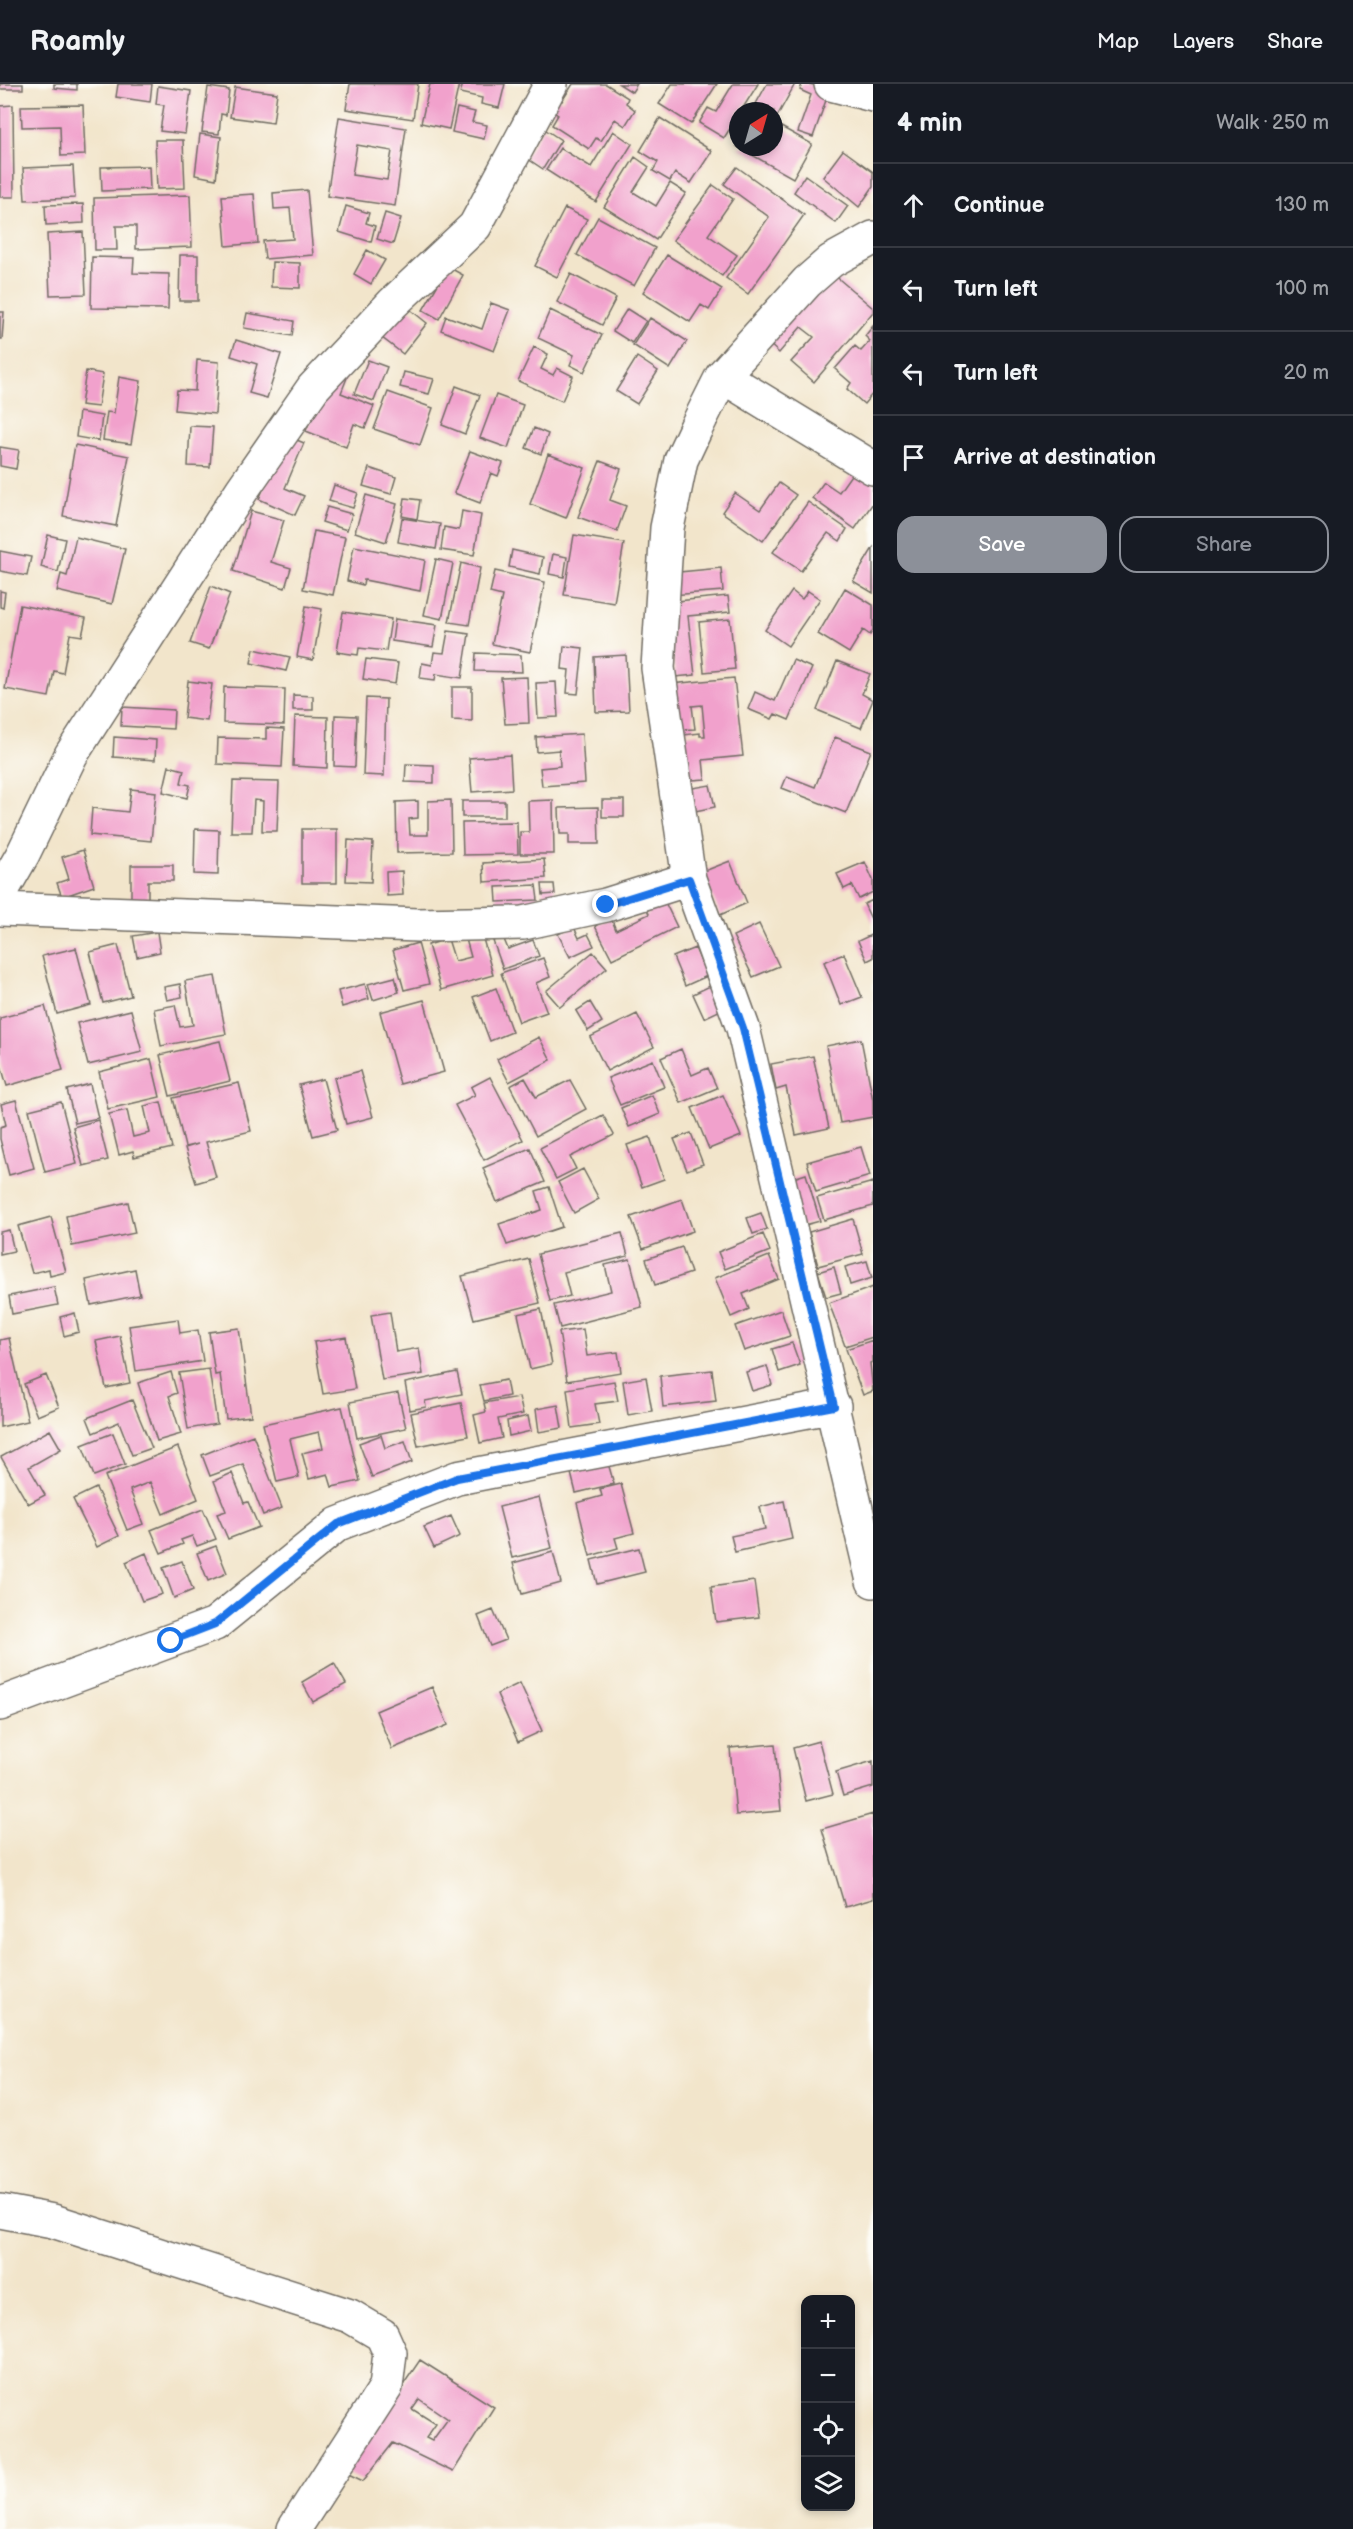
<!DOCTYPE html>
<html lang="en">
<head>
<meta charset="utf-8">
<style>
  :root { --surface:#171b24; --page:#20242c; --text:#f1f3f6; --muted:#9ea1a6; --line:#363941; --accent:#8c9099 }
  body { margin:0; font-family:"Balsamiq Sans",sans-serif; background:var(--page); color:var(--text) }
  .controls { position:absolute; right:18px; bottom:18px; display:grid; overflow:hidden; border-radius:12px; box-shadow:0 3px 9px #0003 }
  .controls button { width:54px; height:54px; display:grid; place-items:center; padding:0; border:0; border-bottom:2px solid var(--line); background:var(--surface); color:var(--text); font:30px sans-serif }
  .compass { position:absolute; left:729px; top:18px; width:54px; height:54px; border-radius:50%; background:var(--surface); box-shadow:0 3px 9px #0003; rotate:37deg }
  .stop { position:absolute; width:18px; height:18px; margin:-14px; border:4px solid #1a73e8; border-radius:50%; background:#fff }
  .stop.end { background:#1a73e8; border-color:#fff; box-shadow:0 2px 6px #0008 }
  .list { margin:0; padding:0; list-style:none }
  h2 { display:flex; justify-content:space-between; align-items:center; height:78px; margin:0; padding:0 24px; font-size:26px }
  h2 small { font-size:20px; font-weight:400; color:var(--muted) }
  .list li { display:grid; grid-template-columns:39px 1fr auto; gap:18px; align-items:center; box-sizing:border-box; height:84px; padding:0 24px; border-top:2px solid var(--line) }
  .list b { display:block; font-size:22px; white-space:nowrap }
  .list em { font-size:20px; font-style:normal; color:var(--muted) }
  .actions { display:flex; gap:12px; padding:18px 24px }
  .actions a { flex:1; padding:14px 0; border:2px solid var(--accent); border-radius:18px; text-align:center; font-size:21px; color:var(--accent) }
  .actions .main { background:var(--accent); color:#fff }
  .icon { flex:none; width:33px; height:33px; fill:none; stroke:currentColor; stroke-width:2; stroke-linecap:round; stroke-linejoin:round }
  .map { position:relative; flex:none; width:873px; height:2445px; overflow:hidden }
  header { display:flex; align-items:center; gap:36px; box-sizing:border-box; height:84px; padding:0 30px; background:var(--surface); border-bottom:2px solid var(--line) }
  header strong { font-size:28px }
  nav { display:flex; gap:33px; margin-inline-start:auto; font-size:21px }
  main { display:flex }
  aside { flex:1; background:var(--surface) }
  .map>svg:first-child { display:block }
  .building { fill:#f1a1cc; fill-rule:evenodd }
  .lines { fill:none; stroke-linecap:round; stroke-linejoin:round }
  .street-casing { stroke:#716c63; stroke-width:36 }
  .street { stroke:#fff; stroke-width:33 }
  .route { stroke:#1a73e8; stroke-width:8 }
</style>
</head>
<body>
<header>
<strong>Roamly</strong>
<nav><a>Map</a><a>Layers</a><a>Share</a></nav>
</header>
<main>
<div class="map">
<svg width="873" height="2445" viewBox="0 0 873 2445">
  <rect width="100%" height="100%" fill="#fdfcf7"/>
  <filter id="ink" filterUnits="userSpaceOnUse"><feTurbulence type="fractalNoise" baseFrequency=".0167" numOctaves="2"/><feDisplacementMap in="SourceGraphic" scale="12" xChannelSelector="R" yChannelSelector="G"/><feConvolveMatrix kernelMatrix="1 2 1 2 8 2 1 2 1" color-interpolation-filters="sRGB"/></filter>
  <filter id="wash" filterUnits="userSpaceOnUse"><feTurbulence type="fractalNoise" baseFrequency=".008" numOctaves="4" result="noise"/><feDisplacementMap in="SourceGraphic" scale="24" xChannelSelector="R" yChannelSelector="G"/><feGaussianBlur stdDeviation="1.35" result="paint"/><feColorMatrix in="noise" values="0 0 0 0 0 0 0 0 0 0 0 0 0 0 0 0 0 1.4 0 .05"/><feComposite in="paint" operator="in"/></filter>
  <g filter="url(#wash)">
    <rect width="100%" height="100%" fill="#f2e5cb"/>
    <g id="blocks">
      <path class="building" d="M 0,0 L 23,0 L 23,5 L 0,5 Z
        M 54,0 L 77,0 L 77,6 L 54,4 Z
        M 118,0 L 152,0 L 150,18 L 116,13 Z
        M 350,0 L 418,0 L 413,35 L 346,25 Z
        M 430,0 L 459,0 L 449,45 L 421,39 Z
        M 463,0 L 505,0 L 499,24 L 481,20 L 482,14 L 460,9 Z
        M 573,0 L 606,0 L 628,14 L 626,19 L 635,26 L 625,42 L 615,35 L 601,57 L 596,54 L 589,65 L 552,41 L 558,31 L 548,24 L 556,13 L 562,17 Z
        M 619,0 L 637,0 L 632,8 Z
        M 672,0 L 717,0 L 691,40 L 659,20 Z
        M 733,0 L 758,0 L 741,27 L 738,27 L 738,32 L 724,54 L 699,39 L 708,24 L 716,28 Z
        M 767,0 L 795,0 L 774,38 L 774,27 L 752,27 Z
        M 802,0 L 831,2 L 813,53 L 798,48 L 811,11 L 800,6 Z
        M 158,2 L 191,7 L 185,50 L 160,47 L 164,21 L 156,20 Z
        M 208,3 L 229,6 L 226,31 L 221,30 L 219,50 L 202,48 Z
        M 235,3 L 277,9 L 273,39 L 230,33 Z
        M 13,21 L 14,113 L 0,113 L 0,22 Z
        M 83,21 L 85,71 L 61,72 L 60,42 L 22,43 L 21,22 Z
        M 457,24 L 475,28 L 472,38 L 487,41 L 484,55 L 452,48 Z
        M 339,33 L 406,44 L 395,122 L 327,112 ZM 357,61 L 392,67 L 387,96 L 352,91 Z
        M 660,34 L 712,67 L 691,99 L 675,89 L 670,97 L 653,87 L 658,78 L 640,67 Z
        M 774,39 L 812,60 L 793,94 L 738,63 L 774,63 Z
        M 543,44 L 561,56 L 543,85 L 525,73 Z
        M 613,47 L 632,60 L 596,118 L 546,86 L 560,64 L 591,83 Z
        M 200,50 L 221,53 L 216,95 L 195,91 Z
        M 155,56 L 183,56 L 185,104 L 157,105 Z
        M 843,66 L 873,88 L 873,103 L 859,123 L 823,93 Z
        M 635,73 L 649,83 L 633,108 L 656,122 L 670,99 L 686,109 L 656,156 L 604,123 Z
        M 73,82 L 75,114 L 25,116 L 23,84 Z
        M 149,82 L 150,105 L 102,107 L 101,83 Z
        M 737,83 L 804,131 L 748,210 L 726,194 L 769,133 L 724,100 Z
        M 805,91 L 848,122 L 836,139 L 794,108 Z
        M 713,101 L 733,115 L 708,151 L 737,171 L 722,192 L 673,156 Z
        M 307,106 L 313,171 L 265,175 L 263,157 L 293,155 L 290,124 L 274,125 L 273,109 Z
        M 254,110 L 258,159 L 226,162 L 222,112 Z
        M 190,111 L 192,163 L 136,165 L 136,142 L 116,142 L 117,166 L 95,166 L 94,114 Z
        M 83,120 L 84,139 L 46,141 L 45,121 Z
        M 346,122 L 369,129 L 366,139 L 375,142 L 371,158 L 339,148 Z
        M 565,124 L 587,135 L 557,193 L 535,182 Z
        M 385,129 L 401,134 L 393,160 L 377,155 Z
        M 598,133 L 655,164 L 634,202 L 577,171 Z
        M 83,148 L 86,210 L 50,211 L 47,150 Z
        M 367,166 L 385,176 L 371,200 L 354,190 Z
        M 180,171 L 198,171 L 198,217 L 179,217 Z
        M 667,171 L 722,205 L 709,226 L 701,221 L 690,238 L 643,208 Z
        M 92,173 L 134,174 L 133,189 L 169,190 L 168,225 L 91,224 Z
        M 272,178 L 300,179 L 300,204 L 271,203 Z
        M 448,183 L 463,191 L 439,235 L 423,226 Z
        M 826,184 L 873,224 L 873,228 L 814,298 L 791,278 L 814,253 L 801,243 L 779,269 L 765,256 Z
        M 571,190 L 616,214 L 602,241 L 557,218 Z
        M 402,219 L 427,239 L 403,270 L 377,250 Z
        M 491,219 L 510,226 L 494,267 L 441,246 L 446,232 L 482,245 Z
        M 627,225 L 646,237 L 632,259 L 613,247 Z
        M 550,226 L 602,251 L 584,288 L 570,281 L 574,271 L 538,254 Z
        M 0,228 L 4,228 L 2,255 L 0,255 Z
        M 247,229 L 294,237 L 292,252 L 244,244 Z
        M 650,234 L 687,257 L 670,285 L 633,261 Z
        M 873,242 L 873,309 L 864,320 L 847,305 L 851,299 L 835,285 L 855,262 L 861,267 L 870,257 L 865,252 Z
        M 236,256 L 281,270 L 267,314 L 249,309 L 257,280 L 231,272 Z
        M 534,263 L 548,270 L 541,285 L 553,291 L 557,284 L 573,292 L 562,317 L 518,297 Z
        M 637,273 L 658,287 L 637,320 L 616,307 Z
        M 197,276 L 219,278 L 215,330 L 175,326 L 177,306 L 195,307 Z
        M 368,276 L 387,283 L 374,317 L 354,310 Z
        M 86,287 L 103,290 L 98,323 L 81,321 Z
        M 329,287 L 347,294 L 341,309 L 374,322 L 365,344 L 354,340 L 346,363 L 306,347 Z
        M 404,288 L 434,295 L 429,310 L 400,303 Z
        M 119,293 L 141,297 L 131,360 L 103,356 L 107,328 L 114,329 Z
        M 456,302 L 480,311 L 465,350 L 442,341 Z
        M 388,308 L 433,324 L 420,361 L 374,345 Z
        M 496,311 L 523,321 L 508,364 L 480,354 Z
        M 79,328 L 102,332 L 99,357 L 76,353 Z
        M 190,342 L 213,343 L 210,383 L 188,382 Z
        M 534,344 L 548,350 L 541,370 L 526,364 Z
        M 287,352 L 304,359 L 285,404 L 304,412 L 295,431 L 259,415 Z
        M 75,361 L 129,372 L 116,442 L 63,432 Z
        M 0,363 L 19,366 L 16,385 L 0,382 Z
        M 470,367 L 503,379 L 498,392 L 491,389 L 480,419 L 454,409 Z
        M 548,370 L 585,384 L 566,434 L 530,420 Z
        M 600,377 L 621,385 L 610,416 L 626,422 L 617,447 L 578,433 Z
        M 860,378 L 873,387 L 873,419 L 855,445 L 812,414 L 824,398 L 839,408 Z
        M 369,384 L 396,393 L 391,410 L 363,402 Z
        M 779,399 L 796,411 L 763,457 L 722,428 L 735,409 L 760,426 Z
        M 334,401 L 358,409 L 353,424 L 329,417 Z
        M 366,411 L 397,420 L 386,458 L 355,448 Z
        M 405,414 L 420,416 L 417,435 L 402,432 Z
        M 808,418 L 847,445 L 840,457 L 828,449 L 801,487 L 773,468 Z
        M 327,423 L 352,430 L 347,446 L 322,438 Z
        M 251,427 L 284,436 L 271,478 L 291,484 L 285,504 L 233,487 Z
        M 462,427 L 481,431 L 474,471 L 441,466 L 444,443 L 459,446 Z
        M 402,434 L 440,440 L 436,465 L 398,458 Z
        M 314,447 L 345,453 L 333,511 L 303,505 Z
        M 48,451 L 65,455 L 58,488 L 41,483 Z
        M 574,451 L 624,459 L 614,519 L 564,511 Z
        M 76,453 L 125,465 L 112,520 L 57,507 L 61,490 L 67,492 Z
        M 354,462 L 425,476 L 420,507 L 364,496 L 363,501 L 347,497 Z
        M 873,464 L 873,509 L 853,497 Z
        M 512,466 L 543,473 L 540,490 L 509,483 Z
        M 0,467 L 31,473 L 27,492 L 0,487 Z
        M 553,470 L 567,473 L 564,493 L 549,490 Z
        M 436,475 L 453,479 L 442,535 L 424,531 Z
        M 461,479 L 480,484 L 469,541 L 449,538 Z
        M 721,484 L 723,507 L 671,511 L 669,489 Z
        M 495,487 L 545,498 L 530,568 L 492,560 L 502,512 L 490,509 Z
        M 211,502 L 230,510 L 209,565 L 190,559 Z
        M 845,504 L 873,521 L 873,546 L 870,551 L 863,546 L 849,569 L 818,550 Z
        M 0,507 L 5,508 L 3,524 L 0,523 Z
        M 792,507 L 802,515 L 808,507 L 820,515 L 788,562 L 765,546 Z
        M 728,512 L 730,528 L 688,532 L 695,591 L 675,593 L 667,518 Z
        M 20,521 L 86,534 L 82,552 L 70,550 L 63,589 L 54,587 L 49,613 L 5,605 Z
        M 306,522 L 322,525 L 313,576 L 297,573 Z
        M 343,528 L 391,535 L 386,567 L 359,564 L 358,571 L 337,568 Z
        M 395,535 L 437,541 L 433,563 L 392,557 Z
        M 730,535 L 735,585 L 704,588 L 699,538 Z
        M 448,547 L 469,550 L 462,594 L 436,590 L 435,596 L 420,594 L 422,579 L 432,581 L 434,568 L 444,569 Z
        M 564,562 L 583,564 L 578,610 L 567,609 L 569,586 L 562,585 Z
        M 254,565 L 290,573 L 286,587 L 251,579 Z
        M 476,569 L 521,571 L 522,588 L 475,587 Z
        M 626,571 L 629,627 L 596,628 L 594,573 Z
        M 366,575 L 398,579 L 395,600 L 363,595 Z
        M 793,576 L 812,584 L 789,636 L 775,630 L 772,635 L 748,625 L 755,608 L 775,617 Z
        M 837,577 L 870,590 L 862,610 L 873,616 L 861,644 L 817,626 Z
        M 527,593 L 529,639 L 505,640 L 501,594 Z
        M 734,594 L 743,672 L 703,676 L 705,695 L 680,697 L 675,652 L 700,649 L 700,652 L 705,652 L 702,621 L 692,622 L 695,645 L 675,646 L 670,600 Z
        M 188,597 L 212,600 L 207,637 L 184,634 Z
        M 556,598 L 558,633 L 538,634 L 536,599 Z
        M 224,603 L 285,605 L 284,641 L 223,639 Z
        M 452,603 L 472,603 L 472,637 L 452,636 Z
        M 293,611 L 313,612 L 313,626 L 293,626 Z
        M 366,614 L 386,615 L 384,692 L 363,691 Z
        M 122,623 L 174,626 L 173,645 L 121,642 Z
        M 335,631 L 357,632 L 355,683 L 334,682 Z
        M 295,632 L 328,633 L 327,684 L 293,682 Z
        M 266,644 L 284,645 L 282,683 L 217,680 L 218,654 L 266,655 Z
        M 582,650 L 585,699 L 542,702 L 540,684 L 560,682 L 559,666 L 537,668 L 536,653 Z
        M 114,653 L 156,656 L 155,676 L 113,673 Z
        M 835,653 L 871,667 L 846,729 L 782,704 L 787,692 L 815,703 Z
        M 510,671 L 512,705 L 472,708 L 469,674 Z
        M 406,680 L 434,681 L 434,699 L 405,698 Z
        M 169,682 L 184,686 L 181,699 L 190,701 L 187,714 L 163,708 Z
        M 233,697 L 279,698 L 277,747 L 262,747 L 263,717 L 254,716 L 252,748 L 231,748 Z
        M 710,701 L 715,723 L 685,729 L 681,706 Z
        M 131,705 L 156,708 L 151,757 L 90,751 L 92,724 L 128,728 Z
        M 451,716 L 452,768 L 397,769 L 396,718 L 418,717 L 418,734 L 409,735 L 410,751 L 428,751 L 428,717 Z
        M 553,716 L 554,770 L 520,770 L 520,748 L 529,748 L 528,717 Z
        M 602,716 L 624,716 L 624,733 L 602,733 Z
        M 462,717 L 505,717 L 505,733 L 462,733 Z
        M 598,723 L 599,760 L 569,760 L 569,750 L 560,750 L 559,724 Z
        M 517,738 L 518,770 L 463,771 L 462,739 Z
        M 195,745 L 219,746 L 218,791 L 194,790 Z
        M 302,745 L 337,745 L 337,799 L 302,799 Z
        M 348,756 L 373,758 L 371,798 L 346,797 Z
        M 83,766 L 94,802 L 62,813 L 57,799 L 69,795 L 62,773 Z
        M 544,775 L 546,794 L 484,798 L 483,779 Z
        M 730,777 L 747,819 L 720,831 L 702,788 Z
        M 865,778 L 873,796 L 873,808 L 859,815 L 852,801 L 844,805 L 837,790 Z
        M 131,781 L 173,781 L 173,797 L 148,797 L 148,821 L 131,821 Z
        M 402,787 L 403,811 L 387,812 L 386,788 Z
        M 542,800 L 554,800 L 555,810 L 543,811 Z
        M 536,801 L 538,816 L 497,818 L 496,803 Z
        M 662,812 L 677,843 L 612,875 L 595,842 L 611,834 L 616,846 L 649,830 L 645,820 Z
        M 873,816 L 873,839 L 864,820 Z
        M 759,840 L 779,882 L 753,893 L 733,852 Z
        M 574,843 L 579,854 L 588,850 L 594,862 L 570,873 L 558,850 Z
        M 157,848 L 160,868 L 137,873 L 133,852 Z
        M 873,850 L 873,874 L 867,877 L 858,857 Z
        M 482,851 L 493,891 L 441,906 L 428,861 L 448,855 L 455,877 L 471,873 L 466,855 Z
        M 503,853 L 508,865 L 533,856 L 539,872 L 503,885 L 493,857 Z
        M 418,859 L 429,900 L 404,906 L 393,866 Z
        M 118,861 L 131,912 L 103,919 L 90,868 Z
        M 76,864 L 91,921 L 57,930 L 42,872 Z
        M 695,864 L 707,892 L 685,902 L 673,873 Z
        M 593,868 L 607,884 L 560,923 L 546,907 Z
        M 844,870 L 862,913 L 841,921 L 824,878 Z
        M 543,874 L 550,893 L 536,899 L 547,928 L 519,938 L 501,889 Z
        M 215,892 L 226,950 L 161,962 L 154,925 L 175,921 L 180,943 L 193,941 L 185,897 Z
        M 395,893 L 399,908 L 373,916 L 368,900 Z
        M 180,900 L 182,913 L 167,916 L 164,903 Z
        M 365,900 L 369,915 L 342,923 L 338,907 Z
        M 710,902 L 721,926 L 704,934 L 693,910 Z
        M 496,904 L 512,948 L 490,957 L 473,913 Z
        M 424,916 L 444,988 L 400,1000 L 380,928 Z
        M 590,918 L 602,938 L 588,947 L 576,927 Z
        M 45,922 L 63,986 L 7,1002 L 0,978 L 0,934 Z
        M 131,926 L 142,968 L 88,981 L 77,939 Z
        M 637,930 L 654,963 L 607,987 L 590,953 Z
        M 539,953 L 551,976 L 509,998 L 497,975 Z
        M 861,955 L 873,1016 L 873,1033 L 840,1039 L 826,962 Z
        M 220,957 L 230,997 L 170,1012 L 160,971 Z
        M 681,965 L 692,991 L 708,984 L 717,1004 L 681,1019 L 661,974 Z
        M 813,972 L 829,1044 L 796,1051 L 786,1003 L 776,1006 L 771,980 Z
        M 151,975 L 160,1013 L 108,1025 L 99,988 Z
        M 653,976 L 664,1003 L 620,1021 L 608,994 Z
        M 360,987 L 373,1033 L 346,1040 L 334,994 Z
        M 490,993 L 523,1056 L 484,1076 L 455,1021 L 475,1011 L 471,1003 Z
        M 525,994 L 536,1013 L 570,996 L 586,1025 L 536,1052 L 510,1002 Z
        M 323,995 L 337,1046 L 313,1052 L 299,1001 Z
        M 239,999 L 251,1047 L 206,1058 L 216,1093 L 196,1099 L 185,1064 L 198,1060 L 185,1063 L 173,1014 Z
        M 90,1000 L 98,1034 L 75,1039 L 67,1006 Z
        M 652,1011 L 660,1030 L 629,1043 L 621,1024 Z
        M 723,1011 L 741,1052 L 709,1065 L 692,1024 Z
        M 16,1016 L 34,1084 L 9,1091 L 0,1055 L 0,1043 L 6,1041 L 1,1020 Z
        M 61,1018 L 77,1080 L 45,1088 L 29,1026 Z
        M 161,1018 L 172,1064 L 134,1073 L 133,1067 L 119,1071 L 109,1030 L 127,1026 L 133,1053 L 150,1049 L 144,1022 Z
        M 603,1031 L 614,1051 L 570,1073 L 576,1085 L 556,1095 L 540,1064 Z
        M 98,1036 L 108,1076 L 83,1082 L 73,1043 Z
        M 691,1049 L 703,1080 L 687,1086 L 674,1055 Z
        M 650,1053 L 664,1095 L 642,1103 L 627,1061 Z
        M 861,1063 L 870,1092 L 816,1108 L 807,1078 Z
        M 530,1064 L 545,1098 L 497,1118 L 483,1084 Z
        M 583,1085 L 599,1115 L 574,1129 L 558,1098 Z
        M 806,1090 L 820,1137 L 801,1142 L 787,1096 Z
        M 873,1098 L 873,1122 L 824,1136 L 817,1114 Z
        M 549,1103 L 562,1143 L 507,1161 L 499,1140 L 542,1126 L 536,1107 Z
        M 682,1115 L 693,1147 L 643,1165 L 631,1133 Z
        M 128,1118 L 135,1149 L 72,1162 L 66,1132 Z
        M 761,1129 L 767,1145 L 753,1150 L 747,1134 Z
        M 51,1133 L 66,1188 L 50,1192 L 49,1185 L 32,1189 L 18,1142 Z
        M 853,1135 L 863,1170 L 818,1182 L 809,1148 Z
        M 9,1146 L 14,1167 L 0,1170 L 0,1148 Z
        M 622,1149 L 628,1172 L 564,1188 L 570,1212 L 550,1217 L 538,1170 Z
        M 763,1150 L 770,1167 L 725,1185 L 718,1168 Z
        M 682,1163 L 691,1189 L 655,1201 L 646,1175 Z
        M 769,1172 L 779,1195 L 743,1210 L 749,1225 L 731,1233 L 715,1194 Z
        M 529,1175 L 540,1219 L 474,1235 L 462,1192 Z
        M 630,1175 L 642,1223 L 560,1244 L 554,1221 L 611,1207 L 605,1181 Z
        M 867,1177 L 872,1194 L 850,1201 L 845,1183 Z
        M 834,1183 L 841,1209 L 826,1213 L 818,1188 Z
        M 135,1185 L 140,1211 L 91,1221 L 86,1196 Z
        M 54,1203 L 58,1221 L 12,1230 L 9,1212 Z
        M 873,1203 L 873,1253 L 845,1262 L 829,1219 Z
        M 541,1225 L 552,1280 L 530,1285 L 518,1230 Z
        M 781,1226 L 790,1252 L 744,1267 L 735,1242 Z
        M 390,1228 L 396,1268 L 419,1264 L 423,1290 L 382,1296 L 371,1231 Z
        M 75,1229 L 79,1248 L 64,1252 L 60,1233 Z
        M 178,1235 L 180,1249 L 198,1246 L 203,1277 L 136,1287 L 129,1242 Z
        M 239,1244 L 251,1332 L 226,1335 L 220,1290 L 215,1291 L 209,1248 Z
        M 583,1245 L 587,1272 L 618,1268 L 621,1288 L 567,1297 L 559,1248 Z
        M 120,1252 L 130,1299 L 106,1304 L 96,1257 Z
        M 346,1253 L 355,1305 L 323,1310 L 314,1258 Z
        M 9,1254 L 28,1337 L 0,1343 L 0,1256 Z
        M 873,1256 L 873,1278 L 870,1279 L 873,1307 L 863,1311 L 846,1265 Z
        M 792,1259 L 800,1281 L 779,1288 L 772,1265 Z
        M 767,1282 L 772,1301 L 752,1307 L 746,1288 Z
        M 209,1285 L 217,1340 L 188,1345 L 179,1289 Z
        M 712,1286 L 716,1317 L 663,1323 L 660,1292 Z
        M 171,1288 L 177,1309 L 169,1312 L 181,1350 L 157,1357 L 138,1299 Z
        M 457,1288 L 462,1310 L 425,1317 L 426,1323 L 410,1326 L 405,1299 Z
        M 46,1291 L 59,1323 L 37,1332 L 24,1300 Z
        M 646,1293 L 652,1327 L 628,1331 L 623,1297 Z
        M 506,1296 L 509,1312 L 484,1317 L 480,1301 Z
        M 614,1297 L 618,1317 L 595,1320 L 599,1340 L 572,1344 L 567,1305 Z
        M 398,1309 L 406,1344 L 357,1354 L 350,1318 Z
        M 519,1313 L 523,1330 L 498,1335 L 502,1354 L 480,1359 L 474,1331 L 486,1328 L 484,1319 Z
        M 132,1316 L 152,1364 L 132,1371 L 119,1338 L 93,1349 L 87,1334 Z
        M 461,1319 L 468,1352 L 418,1362 L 411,1329 Z
        M 558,1321 L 562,1344 L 539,1348 L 536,1325 Z
        M 342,1323 L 360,1397 L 332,1403 L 328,1390 L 309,1395 L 302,1369 L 323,1364 L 319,1348 L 290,1355 L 299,1393 L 277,1398 L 263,1340 Z
        M 528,1332 L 531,1347 L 509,1352 L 507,1337 Z
        M 50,1346 L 61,1365 L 29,1383 L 45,1411 L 28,1420 L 1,1373 Z
        M 113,1349 L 125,1380 L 94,1392 L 82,1361 Z
        M 253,1351 L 282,1424 L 263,1431 L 243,1380 L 210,1392 L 202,1371 Z
        M 381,1351 L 385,1364 L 405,1357 L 412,1378 L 372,1393 L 359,1359 Z
        M 178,1363 L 198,1415 L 163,1430 L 150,1398 L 130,1406 L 143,1440 L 127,1446 L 105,1392 Z
        M 608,1379 L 614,1400 L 576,1409 L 571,1389 Z
        M 232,1389 L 244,1419 L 248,1418 L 259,1443 L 228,1455 L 217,1430 L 226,1427 L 214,1397 Z
        M 621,1400 L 634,1449 L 615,1454 L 618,1464 L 590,1472 L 577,1419 L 602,1412 L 600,1405 Z
        M 96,1404 L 119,1452 L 97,1463 L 73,1415 Z
        M 539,1413 L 552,1464 L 512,1474 L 499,1423 Z
        M 784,1417 L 792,1455 L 735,1468 L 731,1452 L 765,1445 L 760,1423 Z
        M 203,1425 L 216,1455 L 197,1462 L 192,1452 L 181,1456 L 183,1460 L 161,1469 L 151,1446 Z
        M 451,1432 L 460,1452 L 434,1464 L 424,1443 Z
        M 216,1462 L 227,1489 L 208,1497 L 197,1469 Z
        M 639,1464 L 645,1488 L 597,1500 L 591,1476 Z
        M 553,1468 L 561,1499 L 522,1510 L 513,1479 Z
        M 146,1469 L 162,1510 L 142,1517 L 126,1478 Z
        M 182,1477 L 193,1506 L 174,1514 L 163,1484 Z
        M 754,1497 L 759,1533 L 716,1538 L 711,1503 Z
        M 493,1526 L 506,1556 L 490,1562 L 478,1532 Z
        M 334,1579 L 346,1600 L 313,1618 L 302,1598 Z
        M 520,1599 L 542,1647 L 518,1658 L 497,1610 Z
        M 432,1603 L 448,1641 L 392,1665 L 376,1627 Z
        M 819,1657 L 833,1710 L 806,1717 L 793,1664 Z
        M 775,1660 L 781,1727 L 736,1731 L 730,1664 Z
        M 873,1677 L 873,1703 L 843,1712 L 836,1688 Z
        M 873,1730 L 873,1815 L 845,1823 L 822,1745 Z
        M 420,2276 L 494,2323 L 453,2388 L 393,2359 L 363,2397 L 344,2388 ZM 419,2315 L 448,2335 L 432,2357 L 426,2354 L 436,2340 L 412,2325 Z"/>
    </g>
  </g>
  <g filter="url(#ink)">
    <use href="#blocks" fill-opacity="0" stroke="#716c63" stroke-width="1.5"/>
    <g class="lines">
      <defs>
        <path id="street" d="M 831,0 L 873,11
          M 873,154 L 831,177 L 807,198 L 722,292 L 696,344 L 681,376 L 667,444 L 658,584 L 689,795 L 743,944 L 873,1497
          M 722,292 L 873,384
          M 0,810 L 23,770 L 71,671 L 242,406 L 313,304 L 393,219 L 475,142 L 551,0
          M 0,825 L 418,841 L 523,839 L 606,821 L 689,795
          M 0,1620 L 215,1540 L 338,1440 L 457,1394 L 834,1322
          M 0,2127 L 53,2137 L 350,2232 L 382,2251 L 390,2269 L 386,2303 L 294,2445"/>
      </defs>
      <use href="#street" class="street-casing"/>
      <use href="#street" class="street"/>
    </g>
  </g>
  <g class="lines" filter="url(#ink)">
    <path class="route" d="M 171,1557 L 215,1540 L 338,1440 L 457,1394 L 834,1322 L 743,944 L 689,795 L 606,821"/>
  </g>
</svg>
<div class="controls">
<button>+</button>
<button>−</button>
<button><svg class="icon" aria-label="locate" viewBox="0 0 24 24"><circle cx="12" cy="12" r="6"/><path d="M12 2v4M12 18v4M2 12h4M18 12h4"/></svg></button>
<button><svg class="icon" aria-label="layers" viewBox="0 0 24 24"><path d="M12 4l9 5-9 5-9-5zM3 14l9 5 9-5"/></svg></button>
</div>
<svg class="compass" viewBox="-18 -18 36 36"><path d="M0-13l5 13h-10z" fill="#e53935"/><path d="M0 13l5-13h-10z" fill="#9ea1a6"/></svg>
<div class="stop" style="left:171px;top:1557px"></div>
<div class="stop end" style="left:606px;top:821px"></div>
</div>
<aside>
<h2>4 min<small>Walk · 250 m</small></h2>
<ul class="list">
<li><svg class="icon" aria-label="ahead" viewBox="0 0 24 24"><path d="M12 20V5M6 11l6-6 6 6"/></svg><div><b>Continue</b></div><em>130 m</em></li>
<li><svg class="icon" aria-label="left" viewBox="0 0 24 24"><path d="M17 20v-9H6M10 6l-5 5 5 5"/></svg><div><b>Turn left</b></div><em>100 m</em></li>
<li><svg class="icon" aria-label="left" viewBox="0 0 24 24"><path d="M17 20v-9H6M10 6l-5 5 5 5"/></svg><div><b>Turn left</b></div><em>20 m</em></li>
<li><svg class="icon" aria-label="arrive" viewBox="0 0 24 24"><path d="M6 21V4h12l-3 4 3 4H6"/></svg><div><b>Arrive at destination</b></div></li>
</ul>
<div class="actions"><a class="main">Save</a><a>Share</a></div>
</aside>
</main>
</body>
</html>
